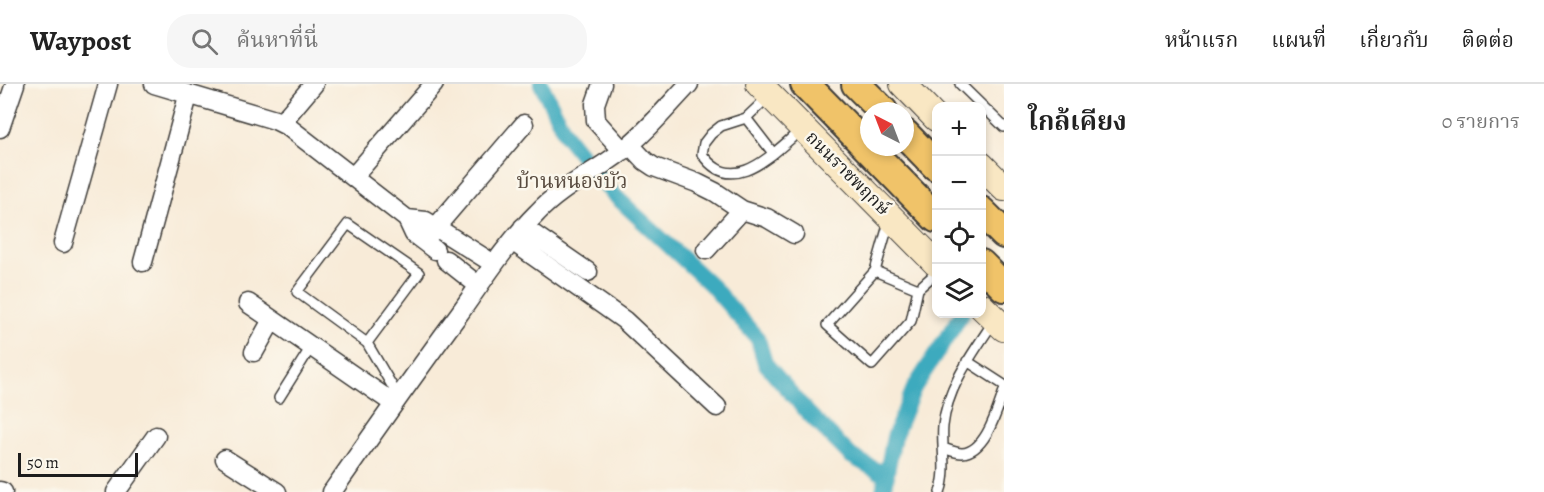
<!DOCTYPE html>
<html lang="th">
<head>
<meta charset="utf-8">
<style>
  :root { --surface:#fff; --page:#f6f6f6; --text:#222; --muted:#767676; --line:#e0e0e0 }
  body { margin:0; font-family:Alegreya,"Noto Serif Thai",serif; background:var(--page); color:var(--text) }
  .controls { position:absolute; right:18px; top:18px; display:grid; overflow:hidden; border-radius:12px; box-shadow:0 3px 9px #0003 }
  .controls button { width:54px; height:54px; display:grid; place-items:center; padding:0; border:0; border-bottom:2px solid var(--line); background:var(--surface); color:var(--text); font:30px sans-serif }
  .compass { position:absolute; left:860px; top:18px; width:54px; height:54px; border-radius:50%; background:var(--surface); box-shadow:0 3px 9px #0003; rotate:318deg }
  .scale { position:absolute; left:18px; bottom:15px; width:120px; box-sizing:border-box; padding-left:6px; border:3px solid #1c1c1c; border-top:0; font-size:16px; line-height:21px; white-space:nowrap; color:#1c1c1c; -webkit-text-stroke:4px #fbf7ec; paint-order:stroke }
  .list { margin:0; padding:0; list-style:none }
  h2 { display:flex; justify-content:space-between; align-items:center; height:78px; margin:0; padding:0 24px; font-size:26px }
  h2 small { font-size:20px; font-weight:400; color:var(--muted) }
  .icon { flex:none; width:33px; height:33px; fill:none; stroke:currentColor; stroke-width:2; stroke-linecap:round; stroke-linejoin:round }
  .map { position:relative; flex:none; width:1004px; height:408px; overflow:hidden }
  header { display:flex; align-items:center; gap:36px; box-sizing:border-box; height:84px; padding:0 30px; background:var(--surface); border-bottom:2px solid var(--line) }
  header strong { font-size:28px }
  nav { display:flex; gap:33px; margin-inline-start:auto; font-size:21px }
  .search { width:420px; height:54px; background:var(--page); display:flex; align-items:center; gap:15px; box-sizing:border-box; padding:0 21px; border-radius:24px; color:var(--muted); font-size:22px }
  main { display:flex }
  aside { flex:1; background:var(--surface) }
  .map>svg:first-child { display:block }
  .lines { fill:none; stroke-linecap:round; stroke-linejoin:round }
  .canal { stroke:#3eaabe; stroke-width:16 }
  .lane-casing { stroke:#3d3b38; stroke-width:12 }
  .street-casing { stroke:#3d3b38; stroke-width:21 }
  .secondary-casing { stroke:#3d3b38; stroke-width:28 }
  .primary-casing { stroke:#3d3b38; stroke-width:32 }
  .lane { stroke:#fff; stroke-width:9 }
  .street { stroke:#fff; stroke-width:18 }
  .secondary { stroke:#f9e7c3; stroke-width:26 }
  .primary { stroke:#f0c369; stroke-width:28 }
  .labels { text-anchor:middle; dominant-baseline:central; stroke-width:5; stroke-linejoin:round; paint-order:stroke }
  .street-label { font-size:18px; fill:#1c1c1c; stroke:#fbf7ec }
  .quarter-label { font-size:21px; fill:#584b3f; stroke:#fbf7ec }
</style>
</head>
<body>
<header>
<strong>Waypost</strong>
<div class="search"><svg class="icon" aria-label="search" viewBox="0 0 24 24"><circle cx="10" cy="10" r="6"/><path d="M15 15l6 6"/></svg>ค้นหาที่นี่</div>
<nav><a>หน้าแรก</a><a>แผนที่</a><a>เกี่ยวกับ</a><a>ติดต่อ</a></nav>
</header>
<main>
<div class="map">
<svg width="1004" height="408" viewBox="0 0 1004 408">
  <rect width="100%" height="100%" fill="#fbf7ec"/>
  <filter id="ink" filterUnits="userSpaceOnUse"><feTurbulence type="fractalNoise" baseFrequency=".0167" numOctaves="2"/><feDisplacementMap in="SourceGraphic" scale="12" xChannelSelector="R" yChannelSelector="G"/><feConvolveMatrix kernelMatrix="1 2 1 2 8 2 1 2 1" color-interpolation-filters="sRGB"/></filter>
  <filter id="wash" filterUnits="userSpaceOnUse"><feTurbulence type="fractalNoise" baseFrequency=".008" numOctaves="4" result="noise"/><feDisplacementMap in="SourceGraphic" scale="24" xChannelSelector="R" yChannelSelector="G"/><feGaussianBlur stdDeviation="1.35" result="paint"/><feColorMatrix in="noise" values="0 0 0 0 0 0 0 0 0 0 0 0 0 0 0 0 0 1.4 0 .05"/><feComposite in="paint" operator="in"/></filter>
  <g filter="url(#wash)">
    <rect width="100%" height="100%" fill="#f8ebd8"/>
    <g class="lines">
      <path class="canal" d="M 541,0 L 567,53 L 612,109 L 711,201 L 758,255 L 765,279 L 808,329 L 851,372 L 887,392
        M 883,408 L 894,353 L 914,304 L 962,230"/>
    </g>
  </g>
  <g filter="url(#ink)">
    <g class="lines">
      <defs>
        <path id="lane" d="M 960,0 L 1004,43
          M 768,13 L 746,34 L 721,42 L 711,50 L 704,59 L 702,70 C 733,115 774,68 801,46
          M 746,34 L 773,69
          M 889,138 L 875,187 L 827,241 L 872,281 L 911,237 L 918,205 L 936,189
          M 875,187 L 918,205
          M 367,259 L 419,189 L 348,140 L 297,208 L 367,259 L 398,312
          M 967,277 L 1004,301
          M 279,314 L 311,263
          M 943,364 C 949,366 956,369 962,369 C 986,368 997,326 1004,307
          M 940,408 C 948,388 941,363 943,342 C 947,303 973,269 994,237"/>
        <path id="street" d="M 154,0 L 275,36 L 287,42 L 407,135 L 414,150 L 435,166
          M 602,0 L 595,20 L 596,37 L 623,67
          M 281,39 L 314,0
          M 0,44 L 15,0
          M 630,61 L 645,77 L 654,83 L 697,99 L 715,108 L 742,126 L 706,166
          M 354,92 L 434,0
          M 742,126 L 767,134 L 794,150
          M 407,135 L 426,137 L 494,180
          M 523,143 L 588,188
          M 424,157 L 524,40
          M 512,157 L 624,236 L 717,323
          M 63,159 L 108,0
          M 446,176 L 479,202
          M 143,178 L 188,12
          M 248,219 L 393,319
          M 254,268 L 272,236
          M 225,375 L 277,408
          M 0,407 L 3,408
          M 116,408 L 156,352
          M 332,408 C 374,348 416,288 459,230 C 484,195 507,159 537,129 C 561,103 594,89 621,68 C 646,49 667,23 689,0"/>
        <path id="secondary" d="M 759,0 L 936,179
          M 903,0 L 936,34
          M 981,81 L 1004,104
          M 981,222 L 1004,244"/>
        <path id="primary" d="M 805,0 L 936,134
          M 856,0 L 883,27
          M 905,50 L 936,82
          M 981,127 L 1004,150
          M 981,180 L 1004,203"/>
      </defs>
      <use href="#lane" class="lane-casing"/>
      <use href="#street" class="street-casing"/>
      <use href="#secondary" class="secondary-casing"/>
      <use href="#primary" class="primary-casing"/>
      <use href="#lane" class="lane"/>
      <use href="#street" class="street"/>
      <use href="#secondary" class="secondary"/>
      <use href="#primary" class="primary"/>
    </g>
  </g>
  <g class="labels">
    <g class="street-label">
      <text transform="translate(848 89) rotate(45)">ถนนราชพฤกษ์</text>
    </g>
    <g class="quarter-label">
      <text x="572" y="97">บ้านหนองบัว</text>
    </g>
  </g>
</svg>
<div class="controls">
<button>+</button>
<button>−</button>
<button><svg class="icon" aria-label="locate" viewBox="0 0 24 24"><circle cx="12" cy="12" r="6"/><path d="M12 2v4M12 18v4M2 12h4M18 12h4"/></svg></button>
<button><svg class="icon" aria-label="layers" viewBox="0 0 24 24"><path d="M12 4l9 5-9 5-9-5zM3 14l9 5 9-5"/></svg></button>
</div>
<svg class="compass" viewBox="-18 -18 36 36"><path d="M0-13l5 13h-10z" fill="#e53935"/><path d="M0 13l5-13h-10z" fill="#767676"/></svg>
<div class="scale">50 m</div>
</div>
<aside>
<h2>ใกล้เคียง<small>0 รายการ</small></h2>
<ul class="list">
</ul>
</aside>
</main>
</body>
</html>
